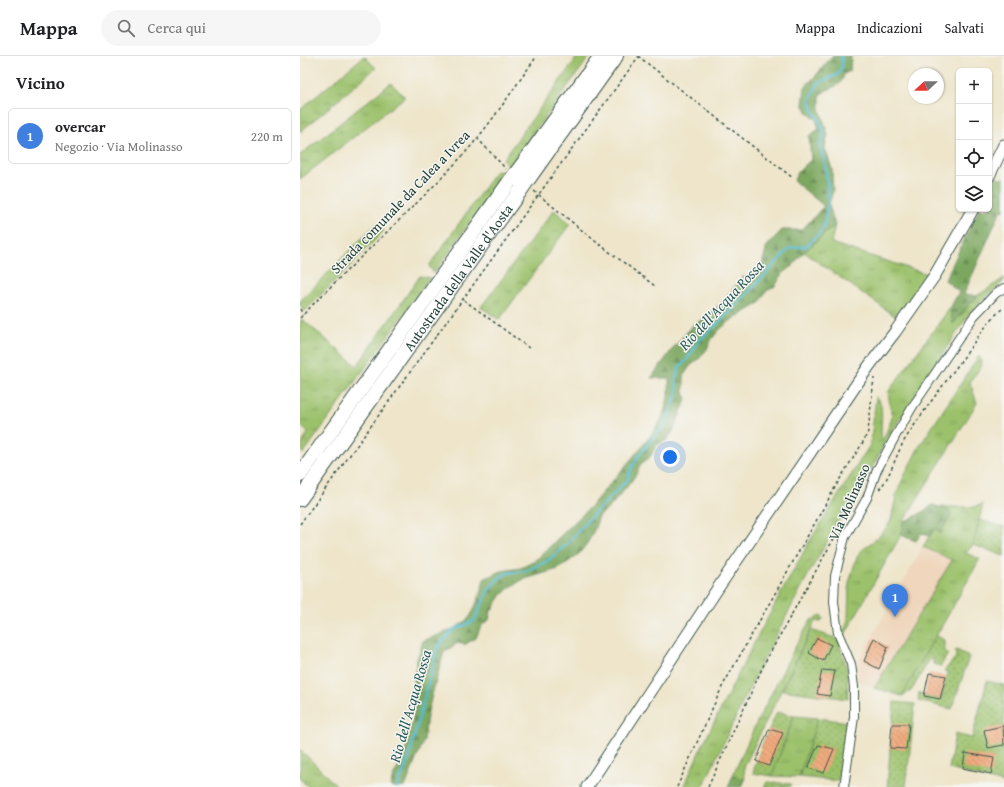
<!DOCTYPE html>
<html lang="it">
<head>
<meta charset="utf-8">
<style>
  :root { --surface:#fff; --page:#f6f6f6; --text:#202124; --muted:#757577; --line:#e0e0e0; --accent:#0f766e }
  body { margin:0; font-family:"Gentium Book Plus",serif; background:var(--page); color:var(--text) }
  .controls { position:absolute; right:12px; top:12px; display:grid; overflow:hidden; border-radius:6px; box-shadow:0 1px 3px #0004 }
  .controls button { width:36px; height:36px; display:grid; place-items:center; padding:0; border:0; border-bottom:1px solid var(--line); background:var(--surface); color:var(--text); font:20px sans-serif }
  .compass { position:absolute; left:608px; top:12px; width:36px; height:36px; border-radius:50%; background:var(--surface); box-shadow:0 1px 3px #0004; rotate:248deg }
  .you { position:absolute; left:370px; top:401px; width:14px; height:14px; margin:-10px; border:3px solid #fff; border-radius:50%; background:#1a73e8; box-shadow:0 0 0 6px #1a73e833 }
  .badge { display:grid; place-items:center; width:26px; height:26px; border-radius:50%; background:var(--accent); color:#fff; font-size:13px; font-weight:700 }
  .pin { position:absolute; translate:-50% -33px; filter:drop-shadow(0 1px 2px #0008) }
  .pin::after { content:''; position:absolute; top:21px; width:14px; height:12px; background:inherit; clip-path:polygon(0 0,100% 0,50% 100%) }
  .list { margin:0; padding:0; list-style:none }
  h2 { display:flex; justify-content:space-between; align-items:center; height:52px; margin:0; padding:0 16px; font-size:17px }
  h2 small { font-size:13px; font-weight:400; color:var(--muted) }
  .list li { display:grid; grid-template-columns:26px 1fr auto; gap:12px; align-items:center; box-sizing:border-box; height:56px; margin:0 8px 8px; padding:0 8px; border:1px solid var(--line); border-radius:6px }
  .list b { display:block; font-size:15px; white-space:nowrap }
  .list p { margin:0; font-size:13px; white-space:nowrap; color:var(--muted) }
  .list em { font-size:13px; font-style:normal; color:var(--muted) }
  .icon { flex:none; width:22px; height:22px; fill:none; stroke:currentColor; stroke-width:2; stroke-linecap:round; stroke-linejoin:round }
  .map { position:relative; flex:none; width:704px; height:731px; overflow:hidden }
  header { display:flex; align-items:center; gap:24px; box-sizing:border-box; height:56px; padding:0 20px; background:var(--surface); border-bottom:1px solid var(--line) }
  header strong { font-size:19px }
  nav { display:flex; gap:22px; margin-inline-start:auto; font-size:14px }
  .search { width:280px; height:36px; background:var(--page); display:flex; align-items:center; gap:10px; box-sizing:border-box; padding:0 14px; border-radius:22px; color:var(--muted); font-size:15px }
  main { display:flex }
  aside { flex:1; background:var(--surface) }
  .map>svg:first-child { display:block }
  .built { fill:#efd6bc }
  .grass { fill:url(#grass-tufts); stroke:#5d7f50 }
  .forest { fill:url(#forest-firs); stroke:#4e724a }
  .garden { fill:url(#garden-dots); stroke:#5d7f50 }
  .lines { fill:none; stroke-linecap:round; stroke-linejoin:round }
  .stream { stroke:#50bace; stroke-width:2.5 }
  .building { fill:url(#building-back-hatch) }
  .minor-casing { stroke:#3e564a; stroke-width:10 }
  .secondary-casing { stroke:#3e564a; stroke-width:13 }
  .motorway-casing { stroke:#3e564a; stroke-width:16 }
  .path { stroke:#3e564a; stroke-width:1.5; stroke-dasharray:3 3; stroke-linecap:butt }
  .minor { stroke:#fff; stroke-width:8 }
  .secondary { stroke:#fff; stroke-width:11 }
  .motorway { stroke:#fff; stroke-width:14 }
  .motorway-bridge-casing { stroke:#3e564a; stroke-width:16; stroke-linecap:butt }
  .motorway-bridge { stroke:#fff; stroke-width:14 }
  .labels { text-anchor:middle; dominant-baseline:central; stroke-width:3; stroke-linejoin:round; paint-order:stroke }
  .street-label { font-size:14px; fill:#1f3d34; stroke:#f6f6f2 }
  .water-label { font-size:15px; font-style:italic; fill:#2b5c5a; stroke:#f6f6f2 }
</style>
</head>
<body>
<header>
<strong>Mappa</strong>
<div class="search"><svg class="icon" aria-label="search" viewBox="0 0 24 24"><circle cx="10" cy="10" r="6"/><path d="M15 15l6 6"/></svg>Cerca qui</div>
<nav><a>Mappa</a><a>Indicazioni</a><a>Salvati</a></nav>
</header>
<main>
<aside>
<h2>Vicino<small></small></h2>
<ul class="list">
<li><span class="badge" style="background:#3f7fe0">1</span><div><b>overcar</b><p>Negozio · Via Molinasso</p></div><em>220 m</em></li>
</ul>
</aside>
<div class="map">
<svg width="704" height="731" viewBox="0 0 704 731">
  <defs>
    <pattern id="grass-tufts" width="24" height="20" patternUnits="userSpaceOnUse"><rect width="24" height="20" fill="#9bc16b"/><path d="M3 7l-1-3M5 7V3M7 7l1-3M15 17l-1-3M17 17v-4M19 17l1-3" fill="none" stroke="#7e9e59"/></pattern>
    <pattern id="forest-firs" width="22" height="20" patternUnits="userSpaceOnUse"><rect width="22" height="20" fill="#7ca75f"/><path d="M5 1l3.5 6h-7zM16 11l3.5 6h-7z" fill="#65894f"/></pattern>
    <pattern id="garden-dots" width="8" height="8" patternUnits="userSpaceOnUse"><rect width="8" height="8" fill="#9bc16b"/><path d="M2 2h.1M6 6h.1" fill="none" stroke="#7e9e59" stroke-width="1.8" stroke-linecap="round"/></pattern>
    <pattern id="building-back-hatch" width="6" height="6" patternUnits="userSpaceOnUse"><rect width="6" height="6" fill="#f1ab7f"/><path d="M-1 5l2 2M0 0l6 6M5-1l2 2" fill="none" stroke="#c38c69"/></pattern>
  </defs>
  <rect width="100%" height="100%" fill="#f6f6f2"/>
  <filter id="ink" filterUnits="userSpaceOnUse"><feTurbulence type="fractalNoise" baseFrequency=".025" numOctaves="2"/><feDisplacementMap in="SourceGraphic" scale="8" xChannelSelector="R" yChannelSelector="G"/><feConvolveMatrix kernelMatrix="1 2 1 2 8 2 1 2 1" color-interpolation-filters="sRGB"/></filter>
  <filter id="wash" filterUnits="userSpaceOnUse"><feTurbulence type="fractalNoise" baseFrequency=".012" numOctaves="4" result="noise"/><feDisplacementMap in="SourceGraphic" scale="16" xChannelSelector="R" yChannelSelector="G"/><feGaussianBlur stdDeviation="0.9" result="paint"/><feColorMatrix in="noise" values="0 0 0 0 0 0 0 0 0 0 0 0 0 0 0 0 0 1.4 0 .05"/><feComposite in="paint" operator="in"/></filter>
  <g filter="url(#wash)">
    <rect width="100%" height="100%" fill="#eee5ca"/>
    <path class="built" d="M 623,491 L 652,504 L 574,632 L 558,625 L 555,611 Z"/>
    <path class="grass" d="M 64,0 L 76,12 L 0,76 L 0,54 Z
      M 278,0 L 290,0 L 209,111 L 203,103 Z
      M 91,27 L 105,41 L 0,123 L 0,99 Z
      M 196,115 L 206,116 L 134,217 L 129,210 Z
      M 254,154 L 270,168 L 199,264 L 181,251 Z
      M 77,167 L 84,175 L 4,256 L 0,248 L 0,245 Z
      M 535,169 L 531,187 L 630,219 L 599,263 L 504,196 Z
      M 120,220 L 130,222 L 3,398 C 0,390 3,385 8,377 L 0,369 L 0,265 L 2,263 L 57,310 Z
      M 704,222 L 704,225 L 684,243 L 669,258 L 590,378 L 571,413 L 542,459 L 507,521 L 457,616 L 403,731 L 384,731 L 399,696 L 454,587 L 509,486 L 570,389 L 572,375 L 576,341 C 586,349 579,371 582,383 L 584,382 L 592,362 L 588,336 L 650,252 L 653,267 L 677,240 Z
      M 679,300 L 682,309 L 670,326 L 677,347 L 603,466 L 618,459 L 633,449 L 637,451 L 674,451 L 683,448 L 673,489 L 666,497 L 680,503 L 602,640 L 574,632 L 652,504 L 623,491 L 629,480 L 621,477 L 616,485 L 601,479 L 544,580 L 541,577 L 545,572 L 548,563 L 549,527 L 556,503 L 560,496 L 578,481 L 587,471 L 591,464 L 597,436 L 607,414 L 619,391 Z
      M 521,560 L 523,563 L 521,566 L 515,565 L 444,711 L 445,724 L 433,719 L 454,672 L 494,593 L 511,564 Z
      M 494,660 L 518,662 L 499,721 L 472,720 Z
      M 0,693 L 38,731 L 8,731 L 0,723 Z"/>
    <path class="forest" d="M 532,0 L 551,0 L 550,15 L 544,18 C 542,32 528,31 520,39 L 520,53 L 528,79 L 525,92 L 532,113 L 533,135 L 529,148 L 535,169 L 504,196 L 491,211 L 484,216 L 475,230 L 466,235 L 459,248 L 434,262 L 420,273 L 411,284 L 407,293 L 399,303 L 390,310 L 384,319 L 384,335 L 386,344 L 373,375 L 367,384 L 356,390 L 351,400 L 341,408 L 337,417 L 330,427 L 310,451 L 299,460 L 295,472 L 288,486 L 278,499 L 258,513 L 222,524 L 209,532 L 201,540 L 191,555 L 189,564 L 181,570 L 176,582 L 164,589 L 158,587 L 144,596 L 133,635 L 127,660 L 124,684 L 105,731 L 91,731 L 92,723 L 104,700 L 110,675 L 115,651 L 113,626 L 117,603 L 123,585 C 138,579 155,574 167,564 C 174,558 182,533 184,523 L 201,515 L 221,512 L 235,505 L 291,450 L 349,382 L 362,362 L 369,338 L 369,322 L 351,322 L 374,291 L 393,269 L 402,264 L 424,245 L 442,221 L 458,221 L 467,190 L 482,174 L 502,174 L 524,150 L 494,125 C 496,116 504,110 511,104 L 509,80 L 519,73 L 516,63 L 508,57 L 503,48 L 505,31 L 518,17 Z
      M 696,119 L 699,123 L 704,122 L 704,155 L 701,154 L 664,238 L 677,240 L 653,268 L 650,252 L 659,236 L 645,224 L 679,153 L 689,153 L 689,133 Z
      M 633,449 L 648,454 L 651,459 L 640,478 L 636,472 L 630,480 L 621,477 L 616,485 L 601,479 L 603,467 L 618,459 Z
      M 433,719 L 445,724 L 442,731 L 428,731 Z"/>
    <path class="garden" d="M 679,464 L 704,471 L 704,500 L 673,489 Z
      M 511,574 L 538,583 L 547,614 L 548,643 L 482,634 Z
      M 636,579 L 644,584 L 644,593 L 648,597 L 641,610 L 633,608 L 633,603 L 630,603 L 611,635 L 602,640 Z
      M 655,594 L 659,595 L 669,601 L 652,653 L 618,645 L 619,636 L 624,640 L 641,643 L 648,616 L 644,615 L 656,601 Z
      M 687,625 L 704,629 L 704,727 L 649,713 L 655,678 L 672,682 Z
      M 594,646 L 615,648 L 606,731 L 587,731 Z
      M 477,656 L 494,660 L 472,720 L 453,717 C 458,696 468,676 477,656 Z
      M 518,662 L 549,666 L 538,725 L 499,721 Z
      M 467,726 L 491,728 L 489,731 L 464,731 Z"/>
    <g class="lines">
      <path class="stream" d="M 97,731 L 108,705 L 137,592 L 149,578 L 153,574 L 174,565 L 188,535 L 198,523 L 207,517 L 226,515 L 246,506 L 266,489 L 289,463 L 328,423 L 330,415 L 338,401 L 353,381 L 366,368 L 377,338 L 376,323 L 379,311 L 386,305 L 400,284 L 438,248 L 490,192 L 507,190 L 523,173 L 529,142 L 525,107 L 520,90 L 524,77 L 519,64 L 513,55 L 510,44 L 518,27 L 537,19 L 540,15 L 542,9 L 541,0"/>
    </g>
    <g id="blocks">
      <path class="building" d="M 517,582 L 531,589 L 523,605 L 509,597 Z
        M 574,582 L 588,591 L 579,613 L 564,605 Z
        M 522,614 L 535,615 L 530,640 L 517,638 Z
        M 629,617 L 646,620 L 640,643 L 624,640 Z
        M 592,668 L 609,668 L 606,693 L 590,692 Z
        M 703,670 L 704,689 L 688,692 L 684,674 Z
        M 469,673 L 483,677 L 469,710 L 456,705 Z
        M 518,689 L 534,693 L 524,717 L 508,712 Z
        M 665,697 L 694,702 L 691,718 L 663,712 Z"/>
    </g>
  </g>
  <g filter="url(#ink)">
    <use href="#blocks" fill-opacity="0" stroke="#3e564a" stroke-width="1"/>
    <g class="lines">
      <defs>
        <path id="minor" d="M 544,731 L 554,661 L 554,631 L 551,608 L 538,577 L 534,546 L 535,520 L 545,481 L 567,442 L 577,414 L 596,379 L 613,350 L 674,260 L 696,237 L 704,232"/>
        <path id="secondary" d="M 689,120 L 704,89
          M 287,731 L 418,532 L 569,310 L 595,276 L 635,219 L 673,153"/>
        <g id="motorway">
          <path d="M 220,112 L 301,0"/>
          <path d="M 229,122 L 316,0"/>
          <path d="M 0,419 L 210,125"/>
          <path id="s1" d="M 0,443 L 220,135"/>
        </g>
      </defs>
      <use href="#minor" class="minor-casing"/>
      <use href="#secondary" class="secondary-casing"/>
      <use href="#motorway" class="motorway-casing"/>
      <path class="path" d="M 338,0 L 493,122
        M 177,82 L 206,113
        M 234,135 L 295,185 L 355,230
        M 164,244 L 229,292
        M 0,253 L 3,259
        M 0,262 C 53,206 112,155 164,98 C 191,68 213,33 237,0
        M 579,433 C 588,426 597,397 604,385 C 623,355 645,327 666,298 C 678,281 688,265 704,251
        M 0,468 L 339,0
        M 377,731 L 422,631 L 541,421 L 562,388 L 568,376 L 574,322
        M 408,731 L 465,606 L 537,477"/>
      <use href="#minor" class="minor"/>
      <use href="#secondary" class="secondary"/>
      <use href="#motorway" class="motorway"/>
      <defs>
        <path id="motorway-bridge" d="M 210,125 L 220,112
          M 220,135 L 229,122"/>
      </defs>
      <use href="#motorway-bridge" class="motorway-bridge-casing"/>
      <use href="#motorway-bridge" class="motorway-bridge"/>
    </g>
  </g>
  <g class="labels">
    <g class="street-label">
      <text transform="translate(100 146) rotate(-46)">Strada comunale da Calea a Ivrea</text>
      <text stroke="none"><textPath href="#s1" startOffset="272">Autostrada della Valle d'Aosta</textPath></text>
      <text transform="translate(549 446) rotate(-66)">Via Molinasso</text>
    </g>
    <g class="water-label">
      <text transform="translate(421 249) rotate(-47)">Rio dell'Acqua Rossa</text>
      <text transform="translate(110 650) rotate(-74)">Rio dell'Acqua Rossa</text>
    </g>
  </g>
</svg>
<div class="controls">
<button>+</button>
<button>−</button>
<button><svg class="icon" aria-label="locate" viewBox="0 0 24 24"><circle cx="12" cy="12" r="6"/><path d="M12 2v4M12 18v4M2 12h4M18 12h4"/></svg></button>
<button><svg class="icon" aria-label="layers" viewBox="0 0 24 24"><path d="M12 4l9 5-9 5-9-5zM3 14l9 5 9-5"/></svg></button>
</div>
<svg class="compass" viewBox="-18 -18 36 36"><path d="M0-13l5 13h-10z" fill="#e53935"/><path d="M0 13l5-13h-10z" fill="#757577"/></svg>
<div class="you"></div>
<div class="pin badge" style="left:595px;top:561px;background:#3f7fe0">1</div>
</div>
</main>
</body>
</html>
